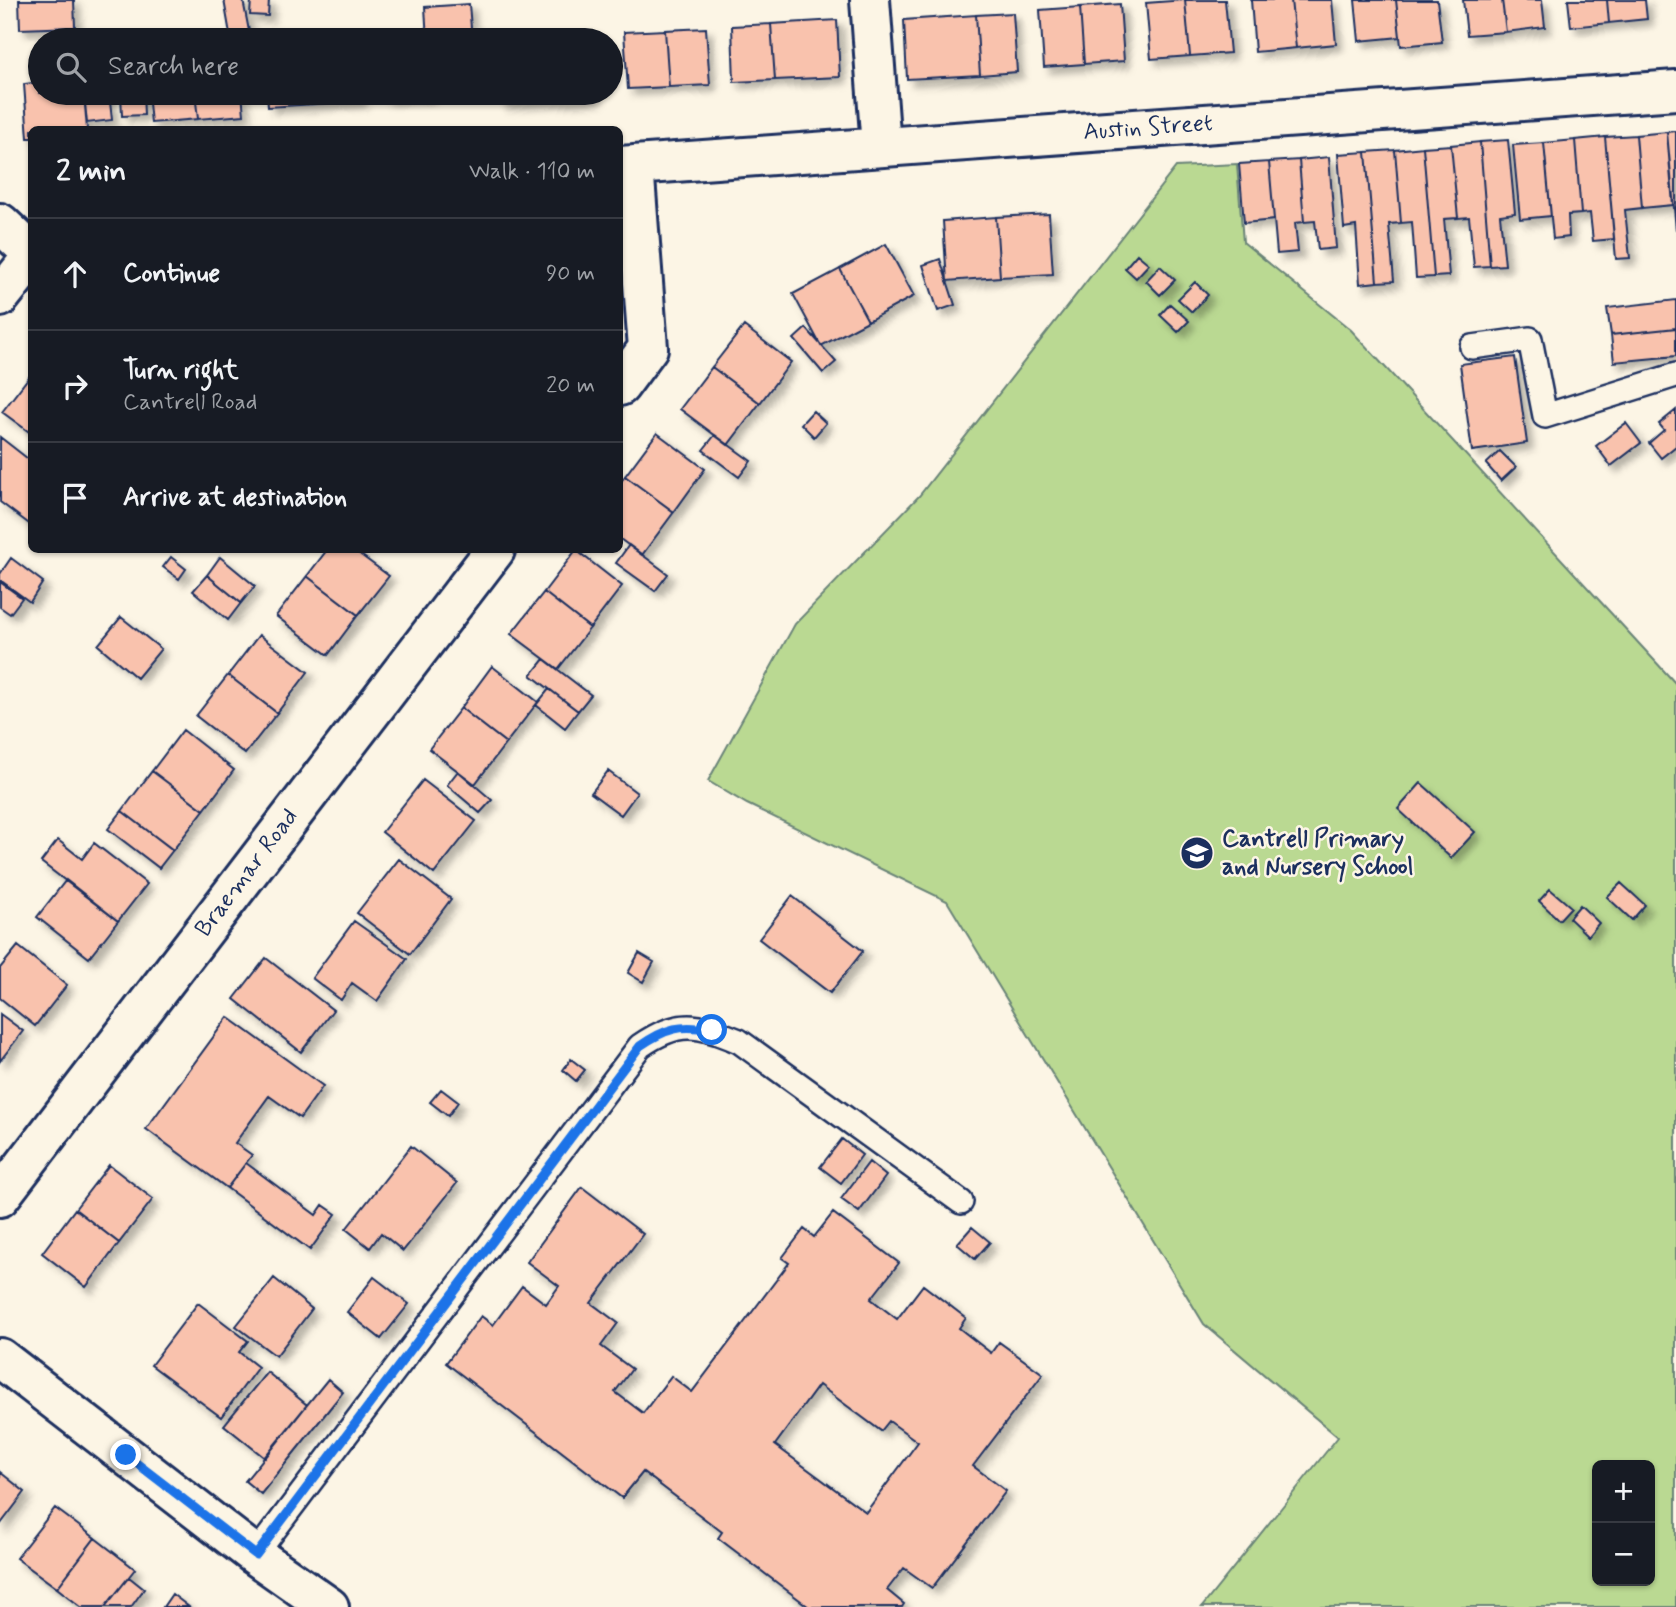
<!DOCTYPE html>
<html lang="en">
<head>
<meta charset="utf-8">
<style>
  :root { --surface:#171b24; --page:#20242c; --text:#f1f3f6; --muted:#9ea1a6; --line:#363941 }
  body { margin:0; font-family:Mynerve,sans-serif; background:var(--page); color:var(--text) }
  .controls { position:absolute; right:21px; bottom:21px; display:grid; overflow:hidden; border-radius:10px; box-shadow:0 2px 5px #0004 }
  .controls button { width:63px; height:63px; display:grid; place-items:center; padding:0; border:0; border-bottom:2px solid var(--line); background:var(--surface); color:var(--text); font:35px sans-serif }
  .stop { position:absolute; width:21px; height:21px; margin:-16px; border:5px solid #1a73e8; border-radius:50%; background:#fff }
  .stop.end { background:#1a73e8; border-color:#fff; box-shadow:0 2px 7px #0008 }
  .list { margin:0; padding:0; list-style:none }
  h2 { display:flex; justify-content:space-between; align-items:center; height:91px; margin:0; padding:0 28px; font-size:30px }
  h2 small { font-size:23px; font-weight:400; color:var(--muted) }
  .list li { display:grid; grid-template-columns:46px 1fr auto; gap:21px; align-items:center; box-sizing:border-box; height:112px; padding:0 28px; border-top:2px solid var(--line) }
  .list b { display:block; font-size:26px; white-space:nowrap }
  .list p { margin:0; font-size:23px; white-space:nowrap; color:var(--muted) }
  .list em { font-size:23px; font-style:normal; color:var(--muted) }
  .icon { flex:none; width:38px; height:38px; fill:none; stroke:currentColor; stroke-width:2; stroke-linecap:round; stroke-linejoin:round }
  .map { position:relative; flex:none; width:1676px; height:1607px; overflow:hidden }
  .search { position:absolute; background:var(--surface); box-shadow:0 2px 5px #0004; left:28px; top:28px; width:595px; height:77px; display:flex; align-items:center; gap:18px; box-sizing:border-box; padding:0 24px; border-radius:38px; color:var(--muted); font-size:26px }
  .panel { position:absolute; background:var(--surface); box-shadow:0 2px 5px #0004; left:28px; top:126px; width:595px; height:427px; border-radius:10px }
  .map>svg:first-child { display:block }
  .green { fill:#bad992; stroke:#6a8478; stroke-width:2; fill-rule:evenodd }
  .building { fill:#f9c2ad; stroke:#1b2f5e; stroke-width:2; fill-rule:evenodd; filter:url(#shadow) }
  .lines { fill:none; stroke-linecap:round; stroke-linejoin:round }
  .lane-casing { stroke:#1b2f5e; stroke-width:28 }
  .street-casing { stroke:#1b2f5e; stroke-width:44 }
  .lane { stroke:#fcf5e5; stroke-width:23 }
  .street { stroke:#fcf5e5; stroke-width:38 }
  .route { stroke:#1a73e8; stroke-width:9 }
  .labels { text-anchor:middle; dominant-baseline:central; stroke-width:5; stroke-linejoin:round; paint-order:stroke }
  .street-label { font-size:24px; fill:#1b2f5e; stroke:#fcf5e5 }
  .poi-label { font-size:24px; font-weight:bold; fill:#1b2f5e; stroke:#fcf5e5; text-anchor:start }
</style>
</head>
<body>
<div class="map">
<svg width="1676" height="1607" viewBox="0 0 1676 1607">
  <defs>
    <filter id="shadow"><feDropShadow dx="6" dy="6" stdDeviation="3.5" flood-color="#0004"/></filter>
  </defs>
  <rect width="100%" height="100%" fill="#fcf5e5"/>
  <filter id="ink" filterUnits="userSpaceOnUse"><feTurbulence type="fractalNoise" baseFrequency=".0143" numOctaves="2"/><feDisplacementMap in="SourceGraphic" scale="14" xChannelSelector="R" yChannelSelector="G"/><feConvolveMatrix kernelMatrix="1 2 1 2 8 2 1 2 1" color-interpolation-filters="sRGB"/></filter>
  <g filter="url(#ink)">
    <path class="green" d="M 1237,164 L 1243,242 L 1351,330 L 1676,684 L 1676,1607 L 1202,1607 L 1338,1437 L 1204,1324 L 947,901 L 747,804 L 708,781 L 795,624 L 919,496 L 1176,167 ZM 1597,1465 L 1650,1465 L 1650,1581 L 1597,1581 Z"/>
    <path class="building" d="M 19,0 L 74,0 L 75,27 L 20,29 Z
      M 224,0 L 243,0 L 249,31 L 230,34 Z
      M 251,0 L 269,0 L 268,16 L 250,15 Z
      M 1185,0 L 1190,56 L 1151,59 L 1146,3 Z
      M 1185,0 L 1225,0 L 1230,53 L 1190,56 Z
      M 1251,0 L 1291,0 L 1296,48 L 1255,52 Z
      M 1291,0 L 1332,0 L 1336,44 L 1296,48 Z
      M 1355,0 L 1396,0 L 1400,37 L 1359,41 Z
      M 1396,0 L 1437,0 L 1442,42 L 1401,46 Z
      M 1463,0 L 1502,0 L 1506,32 L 1467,35 Z
      M 1502,0 L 1542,0 L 1545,27 L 1506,32 Z
      M 1568,0 L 1607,0 L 1609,23 L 1571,27 Z
      M 1607,0 L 1645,0 L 1647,19 L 1609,23 Z
      M 469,4 L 472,40 L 427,40 L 425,7 Z
      M 1120,4 L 1124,61 L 1084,64 L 1080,7 Z
      M 1080,7 L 1084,64 L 1044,67 L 1040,10 Z
      M 1013,13 L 1017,72 L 980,75 L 976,15 Z
      M 976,15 L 980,75 L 907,79 L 904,20 Z
      M 837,20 L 840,77 L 775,80 L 771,24 Z
      M 771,24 L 775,80 L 734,82 L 732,26 Z
      M 706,28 L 710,85 L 669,87 L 665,30 Z
      M 665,30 L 669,87 L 628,89 L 624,32 Z
      M 591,34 L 592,40 L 544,40 L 544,38 Z
      M 40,82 L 40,93 L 84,93 L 87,130 L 32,130 L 32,138 L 28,138 L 24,84 Z
      M 84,93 L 109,93 L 112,120 L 87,123 Z
      M 121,93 L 143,93 L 144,115 L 122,116 Z
      M 148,93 L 195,93 L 198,119 L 151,123 Z
      M 195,93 L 242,93 L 244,115 L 198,119 Z
      M 267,93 L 314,93 L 315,104 L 268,107 Z
      M 314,93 L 360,93 L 361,101 L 315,104 Z
      M 385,93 L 430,93 L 430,96 L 385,98 Z
      M 500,93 L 548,93 L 549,100 L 501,103 Z
      M 548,93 L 595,93 L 596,97 L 549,100 Z
      M 1676,131 L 1676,230 L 1667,132 Z
      M 1667,132 L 1673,205 L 1642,208 L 1636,135 Z
      M 1636,135 L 1642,208 L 1625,210 L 1630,258 L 1616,259 L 1605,137 Z
      M 1605,137 L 1614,239 L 1593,241 L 1590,213 L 1581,214 L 1575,140 Z
      M 1508,140 L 1515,213 L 1500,215 L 1505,265 L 1490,266 L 1480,142 Z
      M 1575,140 L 1581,214 L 1568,215 L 1569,237 L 1553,239 L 1544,143 Z
      M 1480,142 L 1490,266 L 1474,267 L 1469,217 L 1458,218 L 1451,145 Z
      M 1544,143 L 1551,216 L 1520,219 L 1513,145 Z
      M 1451,145 L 1458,218 L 1444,219 L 1449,276 L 1434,277 L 1423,147 Z
      M 1423,147 L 1434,277 L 1416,278 L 1412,222 L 1401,223 L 1395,150 Z
      M 1395,150 L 1401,223 L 1389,224 L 1394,281 L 1377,282 L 1366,152 Z
      M 1366,152 L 1377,282 L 1360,284 L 1356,226 L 1344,228 L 1338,154 Z
      M 1329,157 L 1336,248 L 1318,250 L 1315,221 L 1304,222 L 1299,160 Z
      M 1299,160 L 1304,222 L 1295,223 L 1298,252 L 1277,254 L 1269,162 Z
      M 1269,162 L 1274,220 L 1244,223 L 1239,164 Z
      M 1049,214 L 1053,274 L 1000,277 L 996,217 Z
      M 996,217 L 1000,277 L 947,281 L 943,221 Z
      M 886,244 L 914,296 L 868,321 L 840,269 Z
      M 1137,254 L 1149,264 L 1136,278 L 1125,268 Z
      M 940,259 L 955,305 L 938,311 L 923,265 Z
      M 1160,266 L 1175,280 L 1160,295 L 1146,281 Z
      M 840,269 L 868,321 L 821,346 L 793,294 Z
      M 1195,282 L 1208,295 L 1192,312 L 1178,299 Z
      M 1676,300 L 1676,328 L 1611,335 L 1607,308 Z
      M 1170,304 L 1189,321 L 1178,332 L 1160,315 Z
      M 744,326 L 791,362 L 760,403 L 712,367 Z
      M 806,328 L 836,362 L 823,373 L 794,339 Z
      M 1676,328 L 1676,356 L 1614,362 L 1611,335 Z
      M 1515,357 L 1527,443 L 1472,451 L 1460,364 Z
      M 712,367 L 760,403 L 728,445 L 680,409 Z
      M 32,373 L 32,434 L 2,412 Z
      M 1676,410 L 1676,446 L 1661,458 L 1649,443 L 1664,430 L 1659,424 Z
      M 813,411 L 826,423 L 814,437 L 801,424 Z
      M 1626,423 L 1641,443 L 1611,466 L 1596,446 Z
      M 657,433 L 705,469 L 674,512 L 625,476 Z
      M 715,435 L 751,461 L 739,477 L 703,450 Z
      M 0,437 L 32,462 L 32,526 L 0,502 Z
      M 1500,451 L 1516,467 L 1501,481 L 1486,464 Z
      M 625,476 L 674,512 L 642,555 L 620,539 L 620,483 Z
      M 629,545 L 668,574 L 655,591 L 616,563 Z
      M 327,550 L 354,550 L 389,576 L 358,615 L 307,576 Z
      M 576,550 L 622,586 L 590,628 L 544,592 Z
      M 171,557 L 186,569 L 179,579 L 163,567 Z
      M 220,557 L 255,586 L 241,603 L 207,575 Z
      M 11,558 L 43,582 L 30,602 L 0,580 L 0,574 Z
      M 207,575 L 241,603 L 228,620 L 193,591 Z
      M 307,576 L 358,615 L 328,655 L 276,616 Z
      M 0,582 L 22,598 L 10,614 L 0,607 Z
      M 544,592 L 590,628 L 558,669 L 511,634 Z
      M 121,617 L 161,649 L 137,678 L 98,645 Z
      M 259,635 L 308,672 L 277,713 L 228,675 Z
      M 544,659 L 591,695 L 578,711 L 531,675 Z
      M 492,666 L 538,702 L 506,743 L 461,708 Z
      M 228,675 L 277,713 L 245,754 L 196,716 Z
      M 549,689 L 578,711 L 565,728 L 536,705 Z
      M 461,708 L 506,743 L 475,784 L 429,749 Z
      M 183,730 L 234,770 L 204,810 L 152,771 Z
      M 152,771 L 204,810 L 173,850 L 122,811 Z
      M 458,771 L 492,800 L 480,813 L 447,785 Z
      M 608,771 L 637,793 L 621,815 L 591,793 Z
      M 423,780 L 476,821 L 434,874 L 382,832 Z
      M 1421,783 L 1475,832 L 1451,858 L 1398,809 Z
      M 122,811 L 173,850 L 159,868 L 108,829 Z
      M 58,840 L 82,859 L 94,843 L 147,884 L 118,921 L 41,862 Z
      M 399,859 L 451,899 L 410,954 L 357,913 Z
      M 66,880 L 118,921 L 89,958 L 37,917 Z
      M 1621,883 L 1645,905 L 1632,920 L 1607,897 Z
      M 1550,889 L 1571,907 L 1559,920 L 1539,901 Z
      M 792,896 L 863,951 L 830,993 L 759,939 Z
      M 1580,905 L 1599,923 L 1588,936 L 1569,918 Z
      M 354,921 L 407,959 L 377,1001 L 352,983 L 341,1000 L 312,978 Z
      M 18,946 L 67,985 L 35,1026 L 0,998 L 0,968 Z
      M 639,953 L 654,962 L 643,982 L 628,973 Z
      M 266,958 L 333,1010 L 301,1052 L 234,999 Z
      M 0,1014 L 23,1031 L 0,1061 Z
      M 228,1017 L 323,1086 L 300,1118 L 269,1096 L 235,1143 L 252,1155 L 227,1188 L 146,1129 Z
      M 571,1059 L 585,1070 L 576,1081 L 563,1070 Z
      M 441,1089 L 458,1102 L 448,1116 L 430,1102 Z
      M 842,1139 L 862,1155 L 841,1183 L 820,1167 Z
      M 411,1146 L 457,1183 L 403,1251 L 381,1233 L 370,1248 L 346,1229 Z
      M 869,1162 L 886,1176 L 859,1212 L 841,1199 Z
      M 246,1163 L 316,1215 L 323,1205 L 336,1214 L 310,1250 L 227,1188 Z
      M 109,1165 L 153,1199 L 119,1243 L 75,1209 Z
      M 582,1187 L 643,1234 L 591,1303 L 618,1323 L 601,1346 L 632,1369 L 615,1392 L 643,1413 L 671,1376 L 692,1392 L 789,1263 L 782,1258 L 804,1229 L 814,1237 L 833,1213 L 899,1263 L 871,1299 L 897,1319 L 923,1285 L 966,1318 L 959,1328 L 991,1353 L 999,1342 L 1043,1374 L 973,1466 L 1006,1491 L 932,1588 L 904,1568 L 887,1590 L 904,1604 L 902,1607 L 809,1607 L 718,1538 L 722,1532 L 643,1472 L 622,1498 L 446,1363 L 481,1316 L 493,1325 L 522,1286 L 546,1304 L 559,1286 L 527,1262 ZM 819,1385 L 881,1431 L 889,1421 L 918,1442 L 866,1512 L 775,1445 Z
      M 75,1209 L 119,1243 L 86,1287 L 42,1253 Z
      M 972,1227 L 990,1242 L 975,1259 L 957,1244 Z
      M 374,1277 L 409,1304 L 381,1339 L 347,1312 Z
      M 274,1278 L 312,1309 L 276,1356 L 236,1326 Z
      M 198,1303 L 248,1341 L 239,1352 L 258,1367 L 221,1417 L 151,1365 Z
      M 267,1372 L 307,1405 L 265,1458 L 224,1425 Z
      M 328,1379 L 343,1392 L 261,1494 L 245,1481 Z
      M 0,1472 L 25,1492 L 0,1525 Z
      M 55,1508 L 95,1538 L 57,1588 L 16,1558 Z
      M 95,1538 L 135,1569 L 105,1607 L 81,1607 L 57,1588 Z
      M 129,1577 L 144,1589 L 131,1607 L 105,1607 Z
      M 172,1594 L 189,1607 L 163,1607 Z"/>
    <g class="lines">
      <defs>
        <path id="lane" d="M 1472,347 L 1530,339 L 1545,416 L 1676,375
          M 255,1555 L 640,1046 C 679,1019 697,1024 739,1041 L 961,1202"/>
        <path id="street" d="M 870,0 L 881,147
          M 620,166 L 1676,90
          M 0,223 L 32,253
          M 0,297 L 32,257
          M 620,386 L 648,348 L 634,165
          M 0,1197 L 495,550
          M 0,1358 L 255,1555 L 329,1607"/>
      </defs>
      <use href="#lane" class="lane-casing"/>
      <use href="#street" class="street-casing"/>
      <use href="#lane" class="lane"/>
      <use href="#street" class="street"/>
    </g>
  </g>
  <g class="lines" filter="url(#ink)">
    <path class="route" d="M 126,1455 L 256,1555 L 640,1046 C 666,1028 681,1024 712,1030"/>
  </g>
  <defs>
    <symbol id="school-disc" viewBox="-11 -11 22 22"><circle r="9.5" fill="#1b2f5e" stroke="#fcf5e5"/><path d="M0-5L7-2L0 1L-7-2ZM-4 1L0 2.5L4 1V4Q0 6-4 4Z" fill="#fff"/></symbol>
  </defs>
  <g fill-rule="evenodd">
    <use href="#school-disc" x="1178" y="834" width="38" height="38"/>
  </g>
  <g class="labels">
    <g class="street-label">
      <text transform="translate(1148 128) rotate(-4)">Austin Street</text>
      <text transform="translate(247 873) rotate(-53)">Braemar Road</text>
    </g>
    <g class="poi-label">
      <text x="1222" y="839">Cantrell Primary<tspan x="1222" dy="28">and Nursery School</tspan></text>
    </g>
  </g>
</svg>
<div class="controls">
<button>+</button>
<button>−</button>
</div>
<div class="stop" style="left:712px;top:1030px"></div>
<div class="stop end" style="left:126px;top:1455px"></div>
<div class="search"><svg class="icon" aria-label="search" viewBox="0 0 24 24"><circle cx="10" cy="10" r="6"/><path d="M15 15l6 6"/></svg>Search here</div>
<section class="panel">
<h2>2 min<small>Walk · 110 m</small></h2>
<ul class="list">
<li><svg class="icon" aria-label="ahead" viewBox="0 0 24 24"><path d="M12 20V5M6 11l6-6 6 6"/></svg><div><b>Continue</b></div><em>90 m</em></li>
<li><svg class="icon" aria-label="right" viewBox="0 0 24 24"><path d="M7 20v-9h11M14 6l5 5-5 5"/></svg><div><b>Turn right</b><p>Cantrell Road</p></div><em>20 m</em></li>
<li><svg class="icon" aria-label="arrive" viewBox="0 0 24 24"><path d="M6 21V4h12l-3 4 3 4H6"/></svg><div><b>Arrive at destination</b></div></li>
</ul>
</section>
</div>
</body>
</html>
